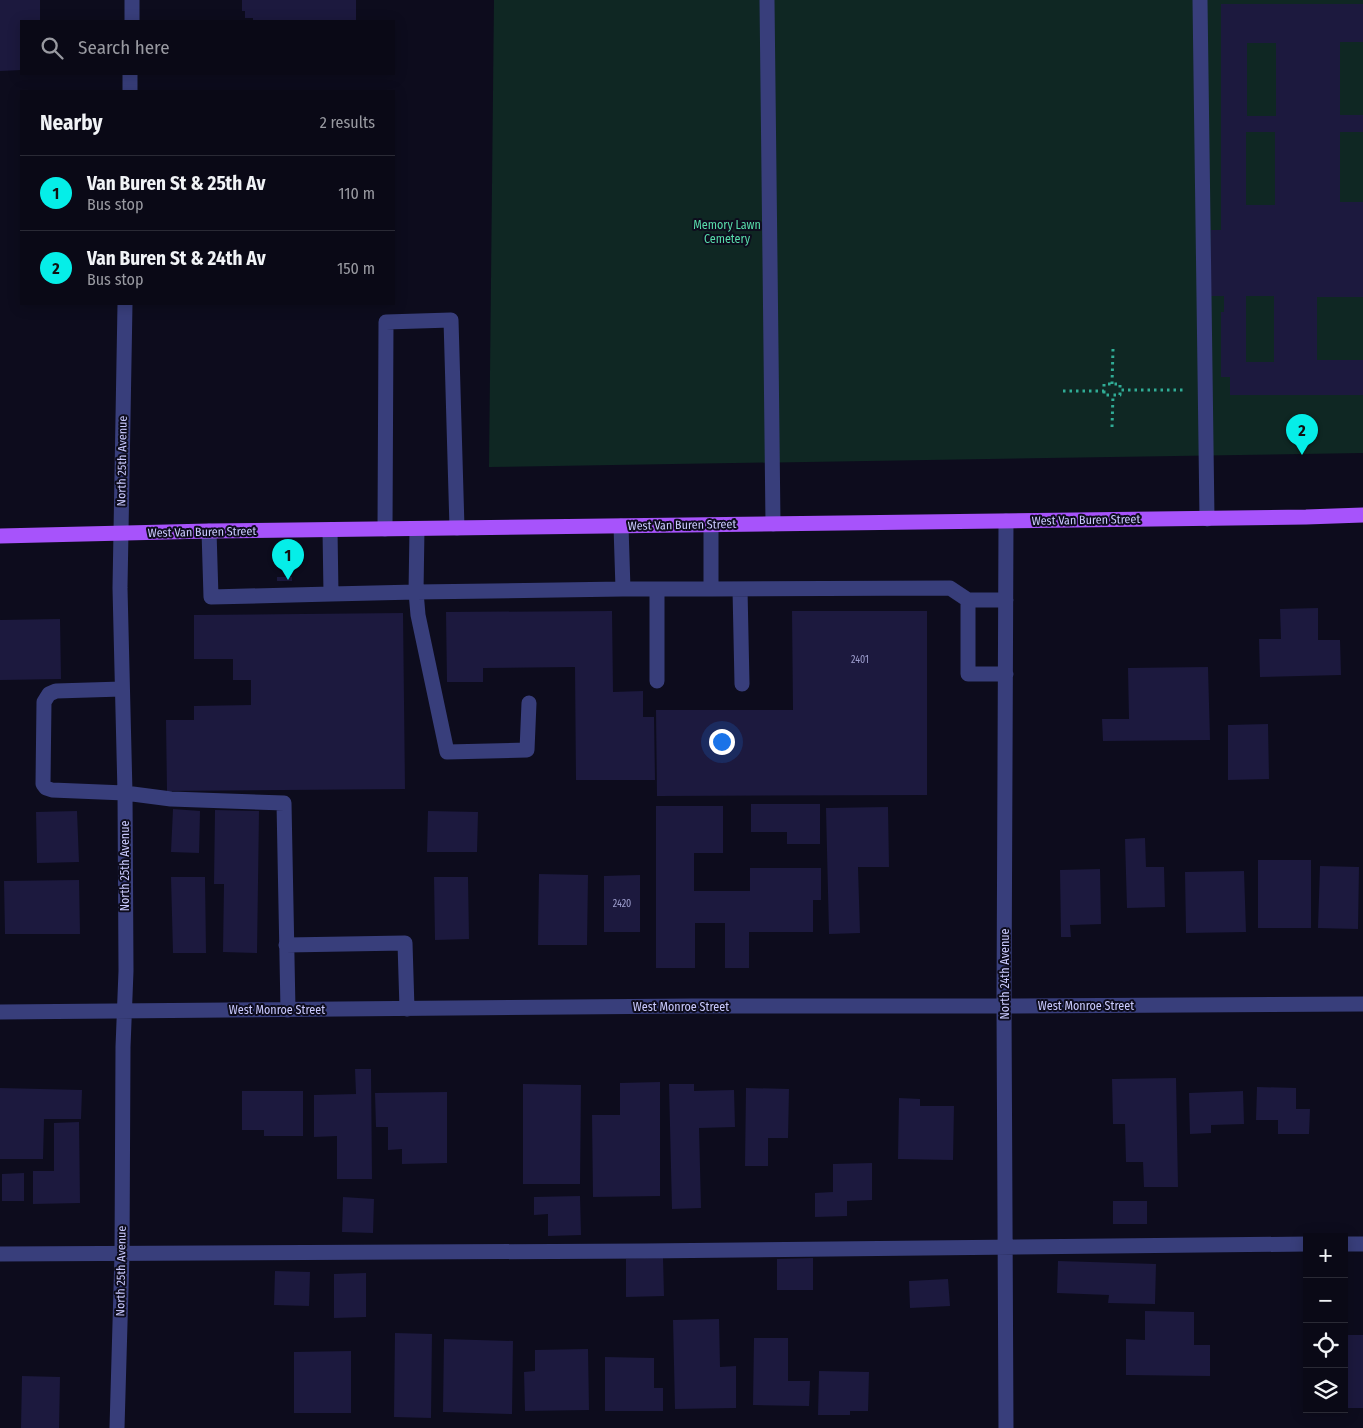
<!DOCTYPE html>
<html lang="en">
<head>
<meta charset="utf-8">
<style>
  :root { --surface:#0a0916; --page:#13121f; --text:#f1f3f6; --muted:#999aa1; --line:#2a2a35; --accent:#05eee8 }
  body { margin:0; font-family:"Fira Sans Condensed",sans-serif; background:var(--page); color:var(--text) }
  .controls { position:absolute; right:15px; bottom:15px; display:grid; overflow:hidden; border-radius:0px; box-shadow:0 2px 12px #0003 }
  .controls button { width:45px; height:45px; display:grid; place-items:center; padding:0; border:0; border-bottom:1px solid var(--line); background:var(--surface); color:var(--text); font:25px sans-serif }
  .you { position:absolute; left:721px; top:741px; width:18px; height:18px; margin:-12px; border:4px solid #fff; border-radius:50%; background:#1a73e8; box-shadow:0 0 0 8px #1a73e833 }
  .badge { display:grid; place-items:center; width:32px; height:32px; border-radius:50%; background:var(--accent); color:#111; font-size:16px; font-weight:700 }
  .pin { position:absolute; translate:-50% -41px; filter:drop-shadow(0 1px 2px #0008) }
  .pin::after { content:''; position:absolute; top:26px; width:18px; height:15px; background:inherit; clip-path:polygon(0 0,100% 0,50% 100%) }
  .list { margin:0; padding:0; list-style:none }
  h2 { display:flex; justify-content:space-between; align-items:center; height:65px; margin:0; padding:0 20px; font-size:21px }
  h2 small { font-size:16px; font-weight:400; color:var(--muted) }
  .list li { display:grid; grid-template-columns:32px 1fr auto; gap:15px; align-items:center; box-sizing:border-box; height:75px; padding:0 20px; border-top:1px solid var(--line) }
  .list b { display:block; font-size:19px; white-space:nowrap }
  .list p { margin:0; font-size:16px; white-space:nowrap; color:var(--muted) }
  .list em { font-size:16px; font-style:normal; color:var(--muted) }
  .icon { flex:none; width:28px; height:28px; fill:none; stroke:currentColor; stroke-width:2; stroke-linecap:round; stroke-linejoin:round }
  .map { position:relative; flex:none; width:1363px; height:1428px; overflow:hidden }
  .search { position:absolute; background:var(--surface); box-shadow:0 2px 12px #0003; left:20px; top:20px; width:375px; height:55px; display:flex; align-items:center; gap:12px; box-sizing:border-box; padding:0 18px; border-radius:0px; color:var(--muted); font-size:19px }
  .panel { position:absolute; background:var(--surface); box-shadow:0 2px 12px #0003; left:20px; top:90px; width:375px; height:215px; border-radius:0px }
  .map>svg:first-child { display:block }
  .green { fill:#0f2723 }
  .building { fill:#1c193e; fill-rule:evenodd }
  .lines { fill:none; stroke-linecap:round; stroke-linejoin:round }
  .path { stroke:#30ac95; stroke-width:3; stroke-dasharray:2.5 4; stroke-linecap:butt }
  .minor { stroke:#383e7b; stroke-width:15 }
  .major { stroke:#a753fb; stroke-width:15 }
  .labels { text-anchor:middle; dominant-baseline:central; stroke-width:4; stroke-linejoin:round; paint-order:stroke }
  .number-label { font-size:10px; fill:#9e9ece }
  .park-label { font-size:12px; fill:#58dbaa; stroke:#0d0c1d }
  .street-label { font-size:12px; fill:#cacafe; stroke:#0d0c1d }
</style>
</head>
<body>
<div class="map">
<svg width="1363" height="1428" viewBox="0 0 1363 1428">
  <rect width="100%" height="100%" fill="#0d0c1d"/>
  <path class="green" d="M 494,0 L 1363,0 L 1363,453 L 489,467 Z"/>
  <path class="building" d="M 0,0 L 40,0 L 40,21 L 21,21 L 21,70 L 0,71 Z
    M 242,0 L 356,0 L 356,21 L 253,21 L 253,18 L 245,18 L 245,11 L 242,11 Z
    M 1221,4 L 1363,4 L 1363,42 L 1340,42 L 1340,115 L 1363,115 L 1363,132 L 1340,132 L 1340,202 L 1363,202 L 1363,297 L 1317,297 L 1317,360 L 1363,360 L 1363,395 L 1230,395 L 1230,377 L 1221,377 L 1221,312 L 1224,312 L 1224,296 L 1211,296 L 1211,230 L 1221,230 ZM 1247,43 L 1276,43 L 1276,116 L 1247,116 ZM 1246,132 L 1275,132 L 1275,205 L 1246,205 ZM 1246,296 L 1274,296 L 1274,362 L 1246,362 Z
    M 277,577 L 292,577 L 292,581 L 277,581 Z
    M 1318,608 L 1318,640 L 1340,640 L 1341,675 L 1260,677 L 1259,639 L 1281,639 L 1280,609 Z
    M 612,611 L 613,692 L 643,691 L 643,717 L 654,717 L 655,780 L 576,780 L 575,667 L 483,668 L 483,682 L 447,682 L 446,612 Z
    M 792,611 L 927,611 L 927,795 L 657,796 L 656,710 L 793,710 Z
    M 403,613 L 405,789 L 167,791 L 166,720 L 194,720 L 194,706 L 251,705 L 251,680 L 233,680 L 233,659 L 194,659 L 194,615 Z
    M 60,619 L 61,679 L 0,680 L 0,620 Z
    M 1208,667 L 1210,740 L 1103,741 L 1102,719 L 1129,719 L 1128,668 Z
    M 1268,724 L 1269,779 L 1228,780 L 1228,725 Z
    M 751,804 L 820,804 L 820,844 L 787,844 L 787,832 L 751,832 Z
    M 656,806 L 723,806 L 723,853 L 694,853 L 694,891 L 750,891 L 750,868 L 821,868 L 821,900 L 813,900 L 813,932 L 749,932 L 749,968 L 725,968 L 725,923 L 695,923 L 695,968 L 656,968 Z
    M 888,807 L 889,867 L 858,867 L 860,933 L 829,934 L 826,808 Z
    M 173,809 L 200,811 L 199,853 L 171,852 Z
    M 215,810 L 259,811 L 257,953 L 223,952 L 224,884 L 214,884 Z
    M 77,811 L 79,862 L 37,863 L 36,812 Z
    M 428,811 L 478,812 L 477,852 L 427,852 Z
    M 1145,838 L 1146,867 L 1164,867 L 1165,907 L 1127,908 L 1125,839 Z
    M 1258,860 L 1311,860 L 1311,928 L 1258,928 Z
    M 1320,866 L 1359,867 L 1358,929 L 1318,928 Z
    M 1100,869 L 1101,924 L 1070,925 L 1071,937 L 1061,937 L 1060,870 Z
    M 1244,871 L 1246,932 L 1186,933 L 1185,872 Z
    M 539,874 L 588,875 L 587,945 L 538,945 Z
    M 640,875 L 640,932 L 604,932 L 604,876 Z
    M 171,877 L 205,877 L 206,953 L 173,953 Z
    M 434,877 L 468,877 L 469,939 L 435,940 Z
    M 79,880 L 80,934 L 5,934 L 4,881 Z
    M 355,1069 L 371,1069 L 372,1179 L 337,1179 L 337,1136 L 314,1137 L 314,1095 L 356,1094 Z
    M 1176,1078 L 1178,1187 L 1144,1187 L 1143,1162 L 1126,1162 L 1125,1124 L 1113,1124 L 1112,1079 Z
    M 660,1082 L 660,1196 L 593,1197 L 592,1115 L 620,1115 L 620,1083 Z
    M 523,1084 L 581,1085 L 580,1184 L 523,1184 Z
    M 669,1084 L 694,1084 L 694,1091 L 734,1090 L 735,1127 L 699,1128 L 701,1208 L 672,1209 Z
    M 1257,1087 L 1296,1088 L 1296,1109 L 1310,1109 L 1309,1134 L 1278,1134 L 1278,1120 L 1256,1120 Z
    M 0,1088 L 82,1090 L 81,1119 L 44,1119 L 43,1159 L 0,1159 Z
    M 746,1088 L 789,1089 L 788,1138 L 768,1138 L 768,1166 L 745,1166 Z
    M 242,1091 L 303,1091 L 303,1136 L 264,1136 L 264,1130 L 242,1130 Z
    M 1243,1091 L 1244,1124 L 1211,1125 L 1211,1133 L 1190,1134 L 1189,1093 Z
    M 447,1092 L 447,1163 L 402,1164 L 402,1149 L 388,1150 L 388,1127 L 376,1127 L 375,1093 Z
    M 899,1098 L 920,1099 L 920,1106 L 954,1106 L 953,1160 L 898,1159 Z
    M 79,1122 L 80,1203 L 33,1204 L 33,1171 L 54,1171 L 54,1123 Z
    M 872,1163 L 872,1200 L 847,1201 L 847,1216 L 815,1217 L 815,1193 L 833,1192 L 833,1164 Z
    M 24,1173 L 24,1201 L 2,1201 L 2,1174 Z
    M 580,1196 L 581,1235 L 548,1236 L 548,1214 L 534,1215 L 534,1197 Z
    M 343,1197 L 374,1199 L 373,1233 L 342,1232 Z
    M 1113,1201 L 1147,1201 L 1147,1224 L 1113,1224 Z
    M 663,1258 L 664,1296 L 626,1297 L 626,1259 Z
    M 813,1258 L 813,1290 L 777,1290 L 777,1259 Z
    M 1058,1261 L 1156,1264 L 1155,1304 L 1108,1303 L 1109,1295 L 1057,1293 Z
    M 275,1271 L 310,1272 L 309,1306 L 274,1305 Z
    M 366,1273 L 366,1317 L 334,1318 L 334,1274 Z
    M 948,1279 L 950,1306 L 910,1308 L 909,1281 Z
    M 1145,1311 L 1194,1312 L 1194,1345 L 1210,1345 L 1210,1376 L 1126,1375 L 1126,1339 L 1145,1340 Z
    M 719,1319 L 720,1367 L 736,1366 L 736,1408 L 675,1409 L 673,1320 Z
    M 395,1333 L 432,1334 L 431,1418 L 394,1417 Z
    M 1344,1335 L 1363,1335 L 1363,1408 L 1344,1408 Z
    M 754,1338 L 788,1338 L 788,1381 L 810,1381 L 809,1406 L 753,1405 Z
    M 444,1339 L 513,1341 L 512,1414 L 443,1412 Z
    M 588,1349 L 589,1410 L 525,1411 L 524,1372 L 535,1371 L 535,1350 Z
    M 351,1351 L 351,1413 L 294,1413 L 294,1352 Z
    M 605,1357 L 654,1358 L 654,1388 L 663,1388 L 663,1411 L 605,1411 Z
    M 819,1371 L 869,1372 L 868,1411 L 850,1411 L 850,1415 L 818,1415 Z
    M 22,1376 L 60,1377 L 59,1428 L 21,1428 Z"/>
  <g class="lines">
    <path class="path" d="M 1112,384 L 1113,349
      M 1063,391 L 1104,391 L 1104,384 L 1120,384 L 1120,390 L 1184,390
      M 1104,391 L 1104,395 L 1113,395
      M 1112,427 L 1113,395 L 1120,395 L 1120,390"/>
    <path class="minor" d="M 767,0 L 773,524
      M 1200,0 L 1207,519
      M 132,21 L 132,0
      M 130,91 L 130,74
      M 1006,521 L 1004,1006 L 1006,1428
      M 385,529 L 386,322 L 451,320 L 457,528
      M 209,531 L 211,597 L 331,594 L 330,530
      M 623,589 L 711,589 L 711,525
      M 657,589 L 657,681
      M 711,589 L 950,588 L 968,600 L 968,674 L 1006,674
      M 740,589 L 742,684
      M 331,594 L 416,592 L 417,529
      M 968,600 L 1006,600
      M 122,689 L 56,691 L 49,694 L 44,702 L 43,784 L 46,788 L 52,790 L 125,793 L 171,799 L 284,803 L 288,1010
      M 529,703 L 527,750 L 447,752 L 418,615 L 416,592 L 623,589 L 621,526
      M 286,945 L 405,943 L 407,1009
      M 0,1012 L 692,1006 L 1004,1006 L 1363,1004
      M 1344,1244 L 1363,1244
      M 0,1254 L 644,1251 L 1307,1244
      M 117,1428 L 122,1254 L 123,1047 L 126,971 L 125,793 L 120,588 L 125,304"/>
    <path class="major" d="M 0,536 L 209,531 L 1306,517 L 1363,515"/>
  </g>
  <g class="labels">
    <g class="number-label">
      <text x="860" y="660">2401</text>
      <text x="622" y="904">2420</text>
    </g>
    <g class="park-label">
      <text x="727" y="225">Memory Lawn<tspan x="727" dy="14">Cemetery</tspan></text>
    </g>
    <g class="street-label">
      <text transform="translate(122 461) rotate(-89)">North 25th Avenue</text>
      <text transform="translate(1086 520) rotate(-1)">West Van Buren Street</text>
      <text transform="translate(682 525) rotate(-1)">West Van Buren Street</text>
      <text transform="translate(202 532) rotate(-1)">West Van Buren Street</text>
      <text transform="translate(125 866) rotate(-90)">North 25th Avenue</text>
      <text transform="translate(1005 974) rotate(-90)">North 24th Avenue</text>
      <text x="1086" y="1006">West Monroe Street</text>
      <text x="681" y="1007">West Monroe Street</text>
      <text x="277" y="1010">West Monroe Street</text>
      <text transform="translate(121 1271) rotate(-89)">North 25th Avenue</text>
    </g>
  </g>
</svg>
<div class="controls">
<button>+</button>
<button>−</button>
<button><svg class="icon" aria-label="locate" viewBox="0 0 24 24"><circle cx="12" cy="12" r="6"/><path d="M12 2v4M12 18v4M2 12h4M18 12h4"/></svg></button>
<button><svg class="icon" aria-label="layers" viewBox="0 0 24 24"><path d="M12 4l9 5-9 5-9-5zM3 14l9 5 9-5"/></svg></button>
</div>
<div class="you"></div>
<div class="pin badge" style="left:288px;top:580px">1</div>
<div class="pin badge" style="left:1302px;top:455px">2</div>
<div class="search"><svg class="icon" aria-label="search" viewBox="0 0 24 24"><circle cx="10" cy="10" r="6"/><path d="M15 15l6 6"/></svg>Search here</div>
<section class="panel">
<h2>Nearby<small>2 results</small></h2>
<ul class="list">
<li><span class="badge">1</span><div><b>Van Buren St &amp; 25th Av</b><p>Bus stop</p></div><em>110 m</em></li>
<li><span class="badge">2</span><div><b>Van Buren St &amp; 24th Av</b><p>Bus stop</p></div><em>150 m</em></li>
</ul>
</section>
</div>
</body>
</html>
